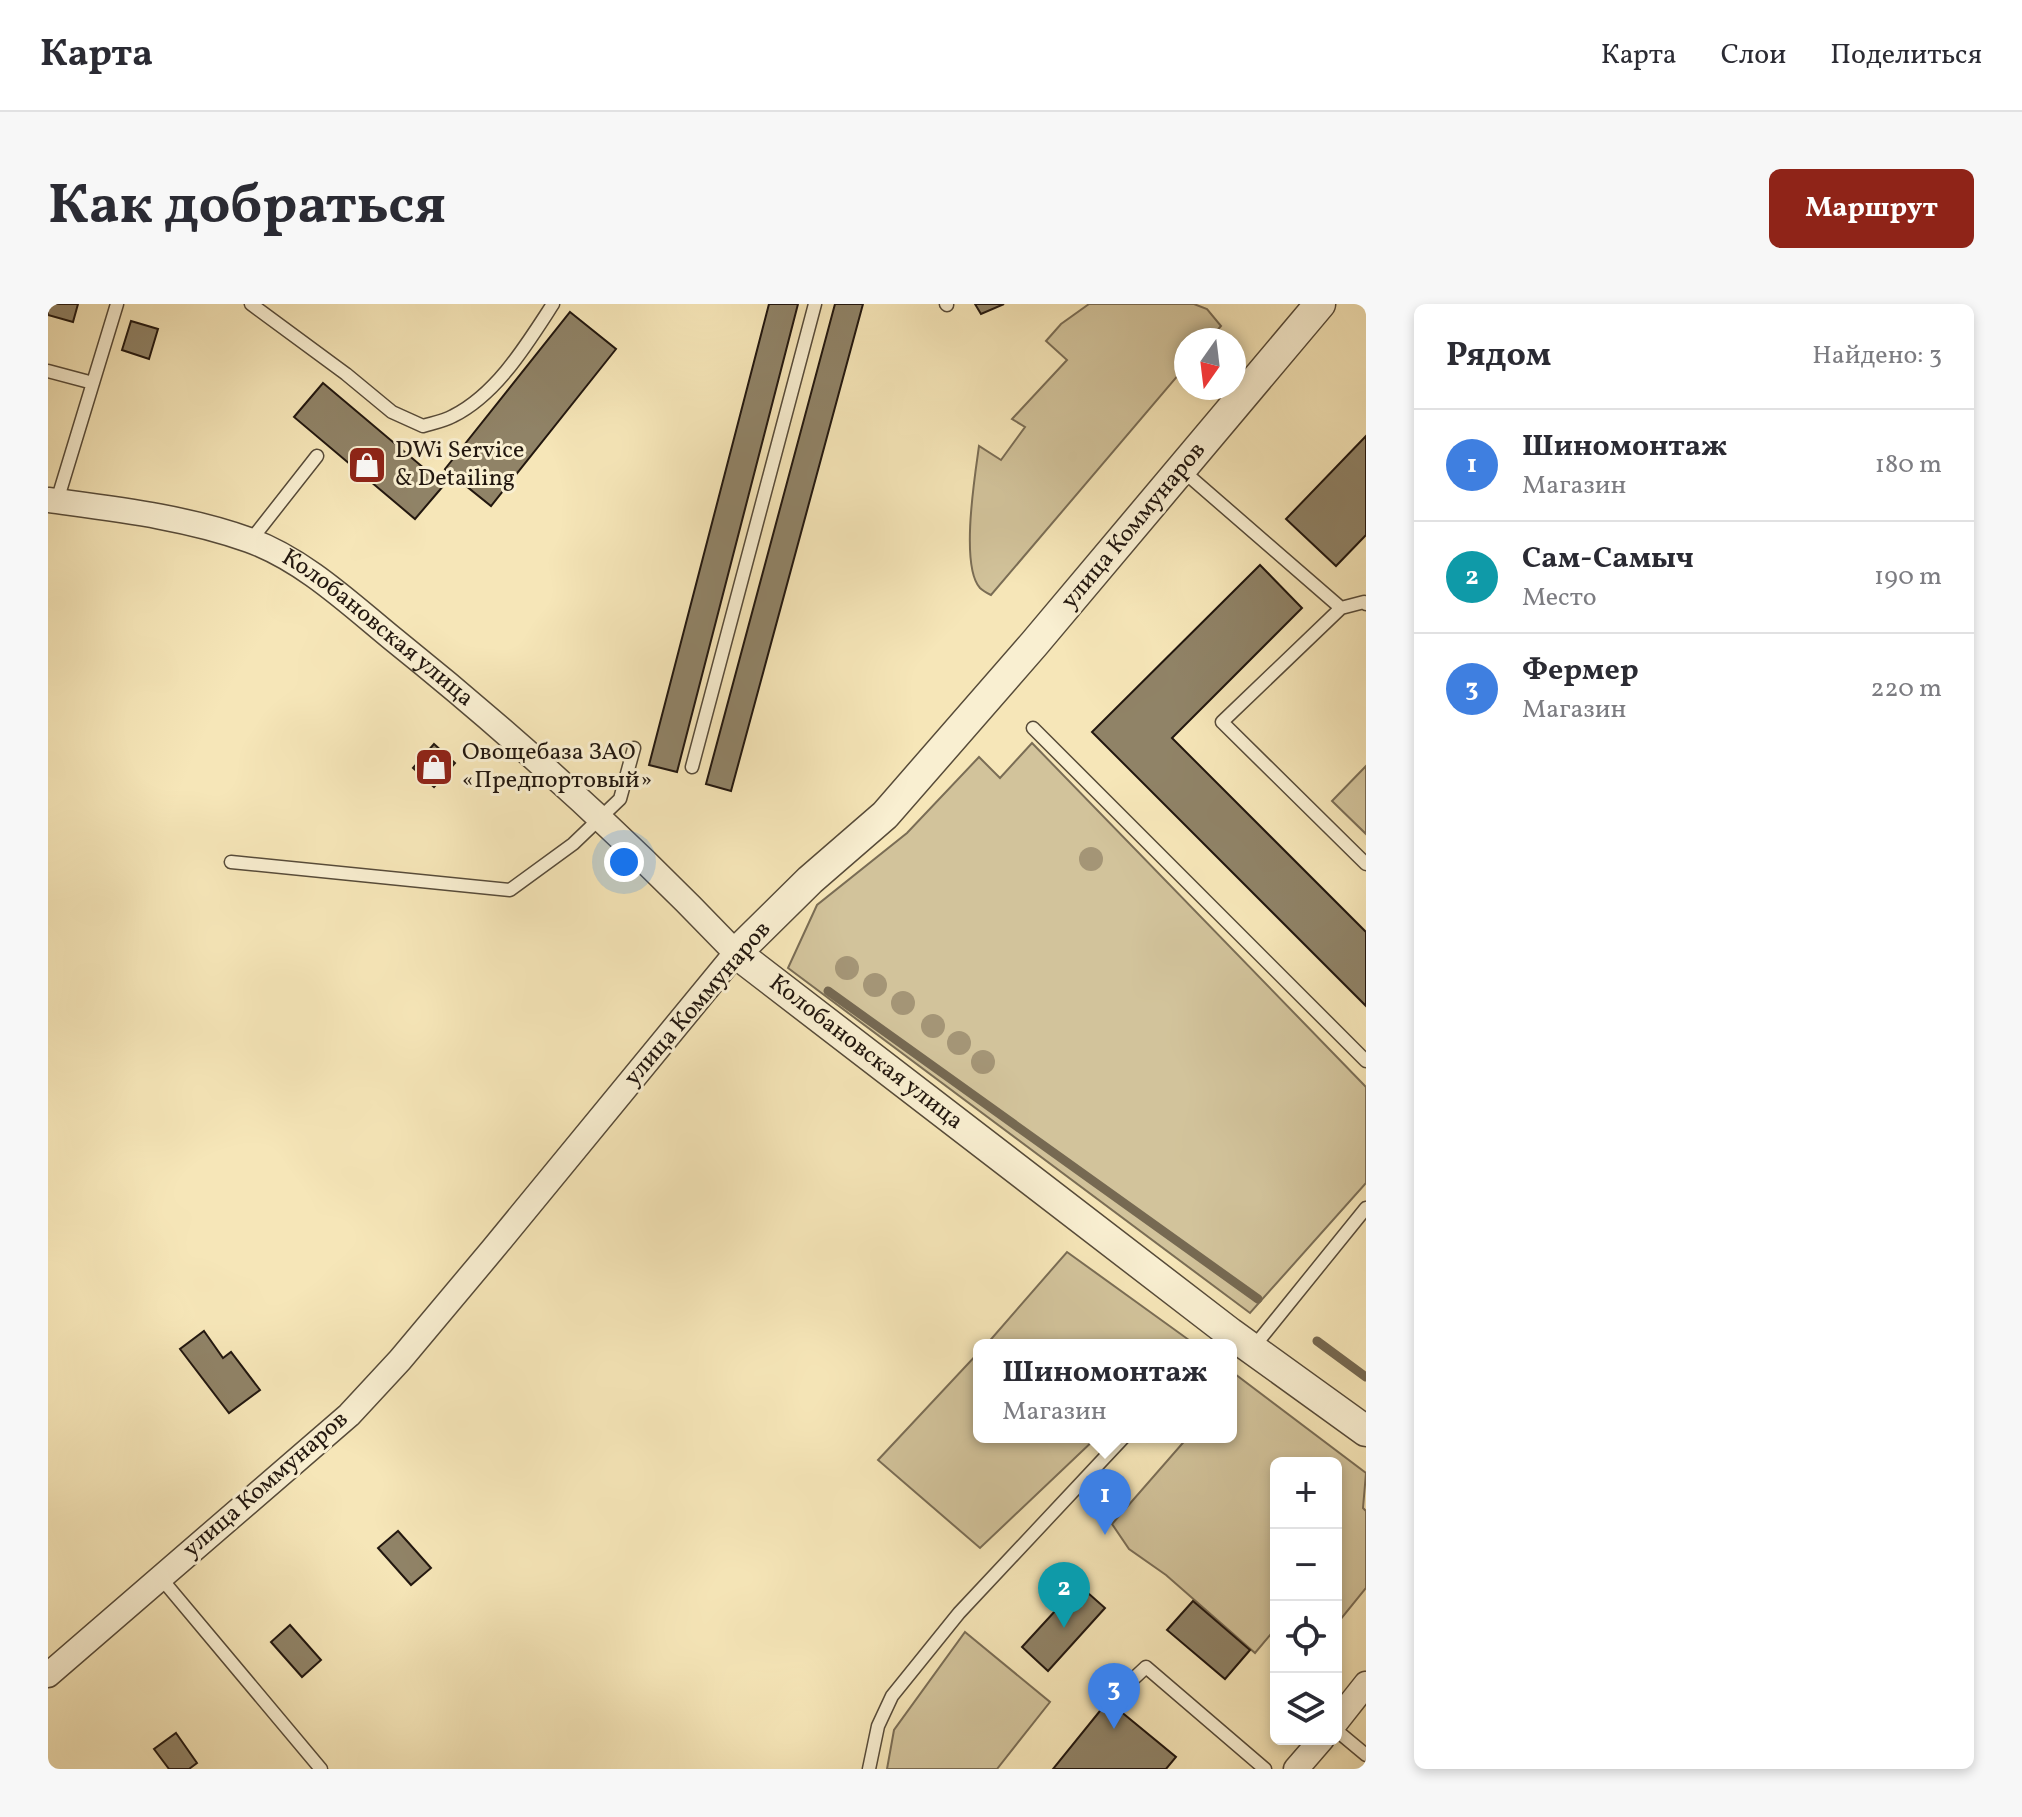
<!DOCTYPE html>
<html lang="ru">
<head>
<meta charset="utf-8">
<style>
  :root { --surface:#fff; --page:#f7f7f7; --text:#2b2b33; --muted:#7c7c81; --line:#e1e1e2; --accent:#8f2418 }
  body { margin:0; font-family:Vollkorn,serif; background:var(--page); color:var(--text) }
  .controls { position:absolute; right:24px; bottom:24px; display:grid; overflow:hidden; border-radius:12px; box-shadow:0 4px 12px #0003 }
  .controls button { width:72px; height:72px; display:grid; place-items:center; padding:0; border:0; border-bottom:2px solid var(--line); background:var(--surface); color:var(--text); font:40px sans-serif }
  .compass { position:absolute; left:1126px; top:24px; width:72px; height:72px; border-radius:50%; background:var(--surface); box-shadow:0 4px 12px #0003; rotate:194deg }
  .you { position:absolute; left:576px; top:558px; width:28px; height:28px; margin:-20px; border:6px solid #fff; border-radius:50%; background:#1a73e8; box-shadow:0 0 0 12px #1a73e833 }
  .badge { display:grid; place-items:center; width:52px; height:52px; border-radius:50%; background:var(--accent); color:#fff; font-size:26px; font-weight:700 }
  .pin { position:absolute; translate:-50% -66px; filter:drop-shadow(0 2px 4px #0008) }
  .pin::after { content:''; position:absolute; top:42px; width:28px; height:24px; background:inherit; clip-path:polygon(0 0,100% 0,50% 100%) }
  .popup { position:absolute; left:925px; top:1035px; width:264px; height:104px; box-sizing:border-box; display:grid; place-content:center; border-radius:12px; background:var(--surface); filter:drop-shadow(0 2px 6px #0005); font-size:26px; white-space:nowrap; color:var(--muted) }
  .popup b { font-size:30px; color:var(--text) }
  .popup::after { content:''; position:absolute; left:50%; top:100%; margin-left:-16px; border:16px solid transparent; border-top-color:var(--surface) }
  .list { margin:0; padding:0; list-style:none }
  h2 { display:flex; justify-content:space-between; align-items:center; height:104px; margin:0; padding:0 32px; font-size:34px }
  h2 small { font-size:26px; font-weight:400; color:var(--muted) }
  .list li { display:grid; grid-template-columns:52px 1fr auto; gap:24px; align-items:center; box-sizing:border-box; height:112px; padding:0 32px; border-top:2px solid var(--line) }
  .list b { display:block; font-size:30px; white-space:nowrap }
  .list p { margin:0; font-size:26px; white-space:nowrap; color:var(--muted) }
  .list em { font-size:26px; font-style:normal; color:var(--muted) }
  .icon { flex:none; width:44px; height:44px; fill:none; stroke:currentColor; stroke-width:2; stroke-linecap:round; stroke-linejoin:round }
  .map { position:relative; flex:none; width:1318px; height:1465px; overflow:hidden; border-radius:12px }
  header { display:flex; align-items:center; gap:48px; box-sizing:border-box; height:112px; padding:0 40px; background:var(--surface); border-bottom:2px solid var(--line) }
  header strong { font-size:38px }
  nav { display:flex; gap:44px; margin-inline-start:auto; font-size:28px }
  .intro { display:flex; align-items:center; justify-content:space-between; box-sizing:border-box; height:192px; padding:0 48px }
  h1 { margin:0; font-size:56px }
  .button { padding:20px 36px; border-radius:12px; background:var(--accent); color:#fff; font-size:28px; font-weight:700 }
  main { display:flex; gap:48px; padding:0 48px }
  aside { flex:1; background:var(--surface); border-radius:12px; box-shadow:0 4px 12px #0003 }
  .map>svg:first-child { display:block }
  .green { fill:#d2c39b; stroke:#7a6d55; stroke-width:2 }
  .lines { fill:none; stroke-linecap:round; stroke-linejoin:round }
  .stream { stroke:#766952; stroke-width:9 }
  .building { fill:#908367; stroke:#22170f; stroke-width:2 }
  .service-casing { stroke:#574b39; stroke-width:15 }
  .minor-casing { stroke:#574b39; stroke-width:27 }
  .tertiary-casing { stroke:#574b39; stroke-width:33 }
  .service { stroke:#f9efd1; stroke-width:12 }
  .minor { stroke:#f9efd1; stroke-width:24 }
  .tertiary { stroke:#f9efd1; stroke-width:30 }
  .tree { fill:#a49576 }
  .labels { text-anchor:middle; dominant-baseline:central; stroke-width:6; stroke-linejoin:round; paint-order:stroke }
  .poi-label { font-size:24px; fill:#22170f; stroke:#f9efd1; text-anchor:start }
  .street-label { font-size:24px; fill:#22170f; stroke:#f9efd1 }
</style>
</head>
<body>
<header>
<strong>Карта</strong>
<nav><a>Карта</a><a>Слои</a><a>Поделиться</a></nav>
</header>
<div class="intro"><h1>Как добраться</h1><a class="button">Маршрут</a></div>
<main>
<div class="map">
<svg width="1318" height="1465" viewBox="0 0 1318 1465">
  <rect width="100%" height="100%" fill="#f6e6b8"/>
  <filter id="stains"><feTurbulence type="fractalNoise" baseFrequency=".0025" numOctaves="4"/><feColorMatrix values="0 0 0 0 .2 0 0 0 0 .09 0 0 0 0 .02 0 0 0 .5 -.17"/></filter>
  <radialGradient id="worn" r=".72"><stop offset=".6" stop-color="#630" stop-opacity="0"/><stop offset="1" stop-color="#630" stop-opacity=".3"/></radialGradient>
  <path class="green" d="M 1041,0 L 1146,0 L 1159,5 L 1173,22 L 1161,36 L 1138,36 L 1138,62 L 943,291 C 939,289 935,287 932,284 C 912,262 927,171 931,142 L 953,156 L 977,123 L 964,115 L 1019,56 L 998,37 L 1013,20 Z
    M 984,439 L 1318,783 L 1318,879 L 1202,1009 L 740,664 L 769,601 L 859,529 L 931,453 L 952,474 Z
    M 1318,462 L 1318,530 L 1284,497 Z
    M 1019,948 L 1141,1036 L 1136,1041 L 938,1041 Z
    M 931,1048 L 931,1133 L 1049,1133 L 932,1244 L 830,1156 Z
    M 1183,1067 L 1318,1169 L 1315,1204 L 1318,1207 L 1318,1284 L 1288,1321 L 1288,1159 L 1228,1159 L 1228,1324 L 1207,1349 L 1118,1271 L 1081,1245 L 1064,1220 L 1140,1133 L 1183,1133 Z
    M 917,1328 L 1002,1398 L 949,1465 L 839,1465 L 846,1426 Z"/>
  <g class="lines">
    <path class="stream" d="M 780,687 L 1210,995
      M 1269,1037 L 1318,1073"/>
  </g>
  <path class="building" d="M 0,0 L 30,0 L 25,18 L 0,11 Z
    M 721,0 L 750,0 L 629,468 L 601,461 Z
    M 787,0 L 815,0 L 683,487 L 658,480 Z
    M 927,0 L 956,0 L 933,10 Z
    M 522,8 L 568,45 L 443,202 L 397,165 Z
    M 83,17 L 110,25 L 101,55 L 74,46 Z
    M 275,79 L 396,181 L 367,215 L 246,113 Z
    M 1318,132 L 1318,231 L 1288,262 L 1238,215 Z
    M 1212,261 L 1254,304 L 1124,434 L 1318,628 L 1318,702 L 1044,428 Z
    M 386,440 L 407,459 L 386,483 L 365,464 Z
    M 156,1027 L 175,1054 L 183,1048 L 212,1086 L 181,1109 L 132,1045 Z
    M 350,1227 L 383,1264 L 363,1281 L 330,1244 Z
    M 1031,1281 L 1057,1304 L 1000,1367 L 974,1343 Z
    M 1145,1297 L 1202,1346 L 1177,1375 L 1119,1326 Z
    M 242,1321 L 273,1356 L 254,1373 L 223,1338 Z
    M 1060,1397 L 1128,1453 L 1118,1465 L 1005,1465 Z
    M 128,1429 L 149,1459 L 141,1465 L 121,1465 L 106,1445 Z"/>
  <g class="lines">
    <defs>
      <path id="service" d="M 203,0 L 298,70 L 344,108 L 375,122 C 385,119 396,117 405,112 C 449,90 479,40 505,0
        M 898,0 L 899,1
        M 0,67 L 45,79
        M 1134,166 L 1293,304 L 1316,298 L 1318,300
        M 9,197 L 69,0
        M 203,236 L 269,152
        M 1293,304 L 1174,418 L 1318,560
        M 985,424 L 1318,757
        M 644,463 L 767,0
        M 183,558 L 462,586 L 525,540 L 572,495 L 586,444
        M 1204,1045 L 1318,904
        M 112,1273 L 273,1465
        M 1067,1392 L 1098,1363 L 1217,1465
        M 1288,1426 L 1318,1451
        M 821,1465 L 830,1422 L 844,1392 L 911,1309 L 1076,1133"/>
      <g id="minor">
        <path id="s1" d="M 0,196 C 66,205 138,213 201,236 C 256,256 301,299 345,335 C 466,432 581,537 688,649 L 445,945 L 352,1056 L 301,1111 L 0,1371"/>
        <path d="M 1288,1418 L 1318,1380"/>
        <path d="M 1248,1465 L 1274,1435"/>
      </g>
      <g id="tertiary">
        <path id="s2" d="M 1272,0 L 986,340 L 837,511 L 762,576 L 688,649 L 1182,1029 L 1318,1127"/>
      </g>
    </defs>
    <use href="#service" class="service-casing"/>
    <use href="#minor" class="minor-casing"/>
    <use href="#tertiary" class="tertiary-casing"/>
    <use href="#service" class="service"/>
    <use href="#minor" class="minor"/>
    <use href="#tertiary" class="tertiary"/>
  </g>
  <g class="tree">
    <circle cx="1043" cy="555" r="12"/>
    <circle cx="799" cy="664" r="12"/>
    <circle cx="827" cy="681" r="12"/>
    <circle cx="855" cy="699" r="12"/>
    <circle cx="885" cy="722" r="12"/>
    <circle cx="911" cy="739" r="12"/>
    <circle cx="935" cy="758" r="12"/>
  </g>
  <defs>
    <symbol id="shop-square" viewBox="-11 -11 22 22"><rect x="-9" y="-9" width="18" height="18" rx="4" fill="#8f2418" stroke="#f9efd1"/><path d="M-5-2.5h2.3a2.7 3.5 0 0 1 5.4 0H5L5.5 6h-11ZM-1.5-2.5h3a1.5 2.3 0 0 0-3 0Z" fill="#fff"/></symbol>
  </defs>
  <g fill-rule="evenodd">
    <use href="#shop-square" x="297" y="139" width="44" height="44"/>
    <use href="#shop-square" x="364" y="441" width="44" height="44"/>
  </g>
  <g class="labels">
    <g class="poi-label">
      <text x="347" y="147">DWi Service<tspan x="347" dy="28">&amp; Detailing</tspan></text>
      <text x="414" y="449">Овощебаза ЗАО<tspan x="414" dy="28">«Предпортовый»</tspan></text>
    </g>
    <g class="street-label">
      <text transform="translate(1086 222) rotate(-50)">улица Коммунаров</text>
      <text stroke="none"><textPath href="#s1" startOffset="362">Колобановская улица</textPath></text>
      <text transform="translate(650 700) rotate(-49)">улица Коммунаров</text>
      <text stroke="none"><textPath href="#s2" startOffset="1038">Колобановская улица</textPath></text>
      <text transform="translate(218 1181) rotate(-41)">улица Коммунаров</text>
    </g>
  </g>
  <rect width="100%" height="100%" filter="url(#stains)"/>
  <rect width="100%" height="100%" fill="url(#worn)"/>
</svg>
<div class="controls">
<button>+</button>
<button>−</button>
<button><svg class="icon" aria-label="locate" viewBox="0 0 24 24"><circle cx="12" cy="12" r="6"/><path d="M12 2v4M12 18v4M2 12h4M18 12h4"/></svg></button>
<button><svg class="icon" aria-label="layers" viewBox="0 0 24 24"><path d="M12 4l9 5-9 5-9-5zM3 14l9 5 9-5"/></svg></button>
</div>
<svg class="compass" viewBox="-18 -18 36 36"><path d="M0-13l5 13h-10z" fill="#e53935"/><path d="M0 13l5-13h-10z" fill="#7c7c81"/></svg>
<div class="you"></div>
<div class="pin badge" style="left:1057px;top:1231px;background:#3f7fe0">1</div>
<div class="popup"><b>Шиномонтаж</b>Магазин</div>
<div class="pin badge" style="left:1016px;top:1324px;background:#0f9aa8">2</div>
<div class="pin badge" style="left:1066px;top:1425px;background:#3f7fe0">3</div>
</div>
<aside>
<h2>Рядом<small>Найдено: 3</small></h2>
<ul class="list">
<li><span class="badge" style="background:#3f7fe0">1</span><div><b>Шиномонтаж</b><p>Магазин</p></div><em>180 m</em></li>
<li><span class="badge" style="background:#0f9aa8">2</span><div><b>Сам-Самыч</b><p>Место</p></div><em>190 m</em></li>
<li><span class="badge" style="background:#3f7fe0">3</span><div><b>Фермер</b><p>Магазин</p></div><em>220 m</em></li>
</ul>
</aside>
</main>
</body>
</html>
